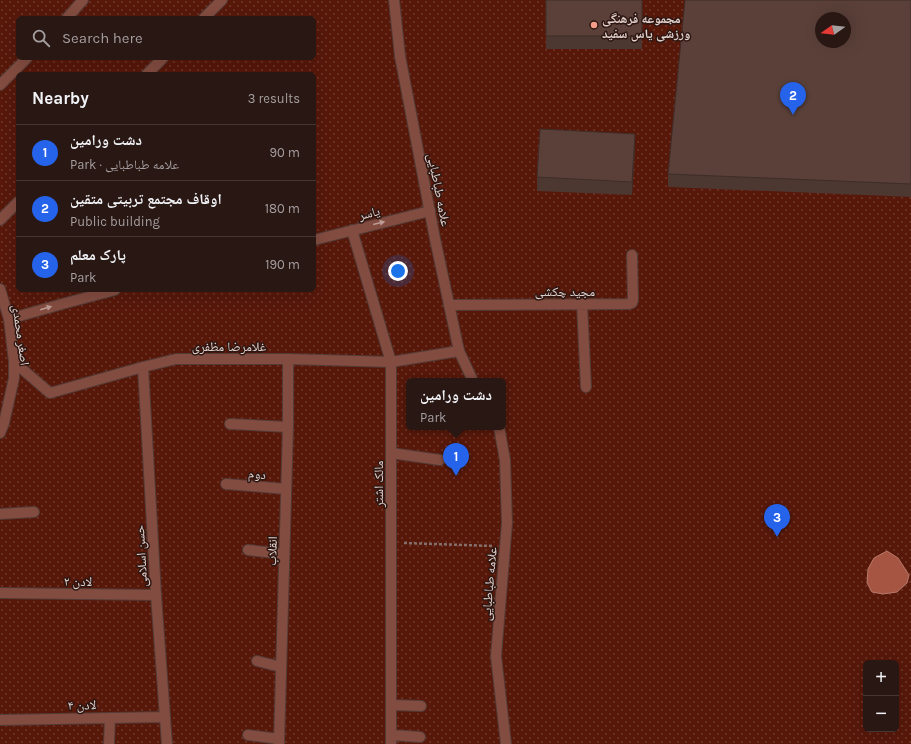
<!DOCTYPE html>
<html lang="en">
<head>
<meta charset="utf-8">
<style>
  :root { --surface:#291714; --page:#31201d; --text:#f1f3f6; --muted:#a59fa0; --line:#453634; --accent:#2563eb }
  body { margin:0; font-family:Karla,"Noto Naskh Arabic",sans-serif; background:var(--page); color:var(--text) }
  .controls { position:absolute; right:12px; bottom:12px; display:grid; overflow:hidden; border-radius:6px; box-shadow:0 4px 16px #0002 }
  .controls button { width:36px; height:36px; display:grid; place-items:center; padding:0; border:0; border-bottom:1px solid var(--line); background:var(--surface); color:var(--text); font:20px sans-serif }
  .compass { position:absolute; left:815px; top:12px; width:36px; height:36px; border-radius:50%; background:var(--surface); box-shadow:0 4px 16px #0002; rotate:255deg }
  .you { position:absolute; left:398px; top:271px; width:14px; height:14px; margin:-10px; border:3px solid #fff; border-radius:50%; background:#1a73e8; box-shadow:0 0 0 6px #1a73e833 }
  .badge { display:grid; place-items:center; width:26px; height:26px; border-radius:50%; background:var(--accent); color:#fff; font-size:13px; font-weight:700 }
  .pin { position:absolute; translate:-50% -33px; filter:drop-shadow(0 1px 2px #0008) }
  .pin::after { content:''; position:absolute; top:21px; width:14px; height:12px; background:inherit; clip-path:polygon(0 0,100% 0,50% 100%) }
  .popup { position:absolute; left:406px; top:378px; width:100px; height:52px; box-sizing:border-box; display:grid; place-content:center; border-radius:6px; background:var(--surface); filter:drop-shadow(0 1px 3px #0005); font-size:13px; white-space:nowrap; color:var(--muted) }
  .popup b { font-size:15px; color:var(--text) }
  .popup::after { content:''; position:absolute; left:50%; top:100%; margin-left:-8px; border:8px solid transparent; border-top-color:var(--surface) }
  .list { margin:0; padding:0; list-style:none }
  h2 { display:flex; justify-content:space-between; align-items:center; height:52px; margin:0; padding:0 16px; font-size:17px }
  h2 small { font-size:13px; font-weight:400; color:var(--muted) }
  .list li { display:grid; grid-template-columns:26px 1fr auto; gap:12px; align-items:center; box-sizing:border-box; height:56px; padding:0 16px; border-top:1px solid var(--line) }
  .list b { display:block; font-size:15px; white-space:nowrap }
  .list p { margin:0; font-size:13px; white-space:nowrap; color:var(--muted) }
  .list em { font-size:13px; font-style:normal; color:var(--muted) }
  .icon { flex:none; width:22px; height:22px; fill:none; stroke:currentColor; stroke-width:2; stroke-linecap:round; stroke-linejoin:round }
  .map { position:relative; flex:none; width:911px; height:744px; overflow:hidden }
  .search { position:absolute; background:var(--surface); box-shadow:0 4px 16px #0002; left:16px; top:16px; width:300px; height:44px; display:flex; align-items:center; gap:10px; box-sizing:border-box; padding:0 14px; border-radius:6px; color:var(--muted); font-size:15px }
  .panel { position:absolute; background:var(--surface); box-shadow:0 4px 16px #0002; left:16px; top:72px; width:300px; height:220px; border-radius:6px }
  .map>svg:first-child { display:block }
  .green { fill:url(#green-dots); fill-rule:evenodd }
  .water { fill:#a65543; stroke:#b87a6c }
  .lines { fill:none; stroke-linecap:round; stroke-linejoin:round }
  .minor-casing { stroke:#523b36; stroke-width:12 }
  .tertiary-casing { stroke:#523b36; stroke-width:12 }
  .path { stroke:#846f6b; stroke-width:2.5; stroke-dasharray:3 2; stroke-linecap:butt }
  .minor { stroke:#834c40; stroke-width:10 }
  .tertiary { stroke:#834c40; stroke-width:10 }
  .wall { fill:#4d3731 }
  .shaded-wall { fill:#3f2d28 }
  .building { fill:#5a4039; stroke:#3f2d28; fill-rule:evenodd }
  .oneway { fill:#bb9b94 }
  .poi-dot { fill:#f49e8a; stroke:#2d1611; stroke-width:1.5 }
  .labels { text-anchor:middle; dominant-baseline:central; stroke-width:3; stroke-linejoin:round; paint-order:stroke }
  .poi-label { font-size:13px; font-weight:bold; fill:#e1d0cc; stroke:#2d1611; text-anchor:start }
  .street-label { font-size:13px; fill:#e1d0cc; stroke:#2d1611 }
</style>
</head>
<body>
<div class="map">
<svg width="911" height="744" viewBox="0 0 911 744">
  <defs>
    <pattern id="green-dots" width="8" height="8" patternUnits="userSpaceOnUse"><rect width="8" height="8" fill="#57180a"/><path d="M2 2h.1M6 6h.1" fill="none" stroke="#6f392c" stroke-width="1.8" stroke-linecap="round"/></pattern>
  </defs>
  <rect width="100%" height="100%" fill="#371f1a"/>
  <path class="green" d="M 0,0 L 911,0 L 911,744 L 0,744 ZM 18,18 L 314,18 L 314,58 L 18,58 ZM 821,18 L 845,18 L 845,42 L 821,42 ZM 18,74 L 314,74 L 314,290 L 18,290 ZM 409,381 L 503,381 L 503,427 L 409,427 ZM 866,663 L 896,663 L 896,729 L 866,729 Z"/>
  <path class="water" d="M 887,551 L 898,558 L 909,575 L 907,583 L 897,592 L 883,594 L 872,592 L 867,583 L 868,569 L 874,558 Z"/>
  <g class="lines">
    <defs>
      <path id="minor" d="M 67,18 L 83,0
        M 204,18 L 222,0
        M 147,74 L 163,58
        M 0,85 L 27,58
        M 0,220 L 18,202
        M 352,230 L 391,362 L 391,744
        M 314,240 L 430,211
        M 582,304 L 586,387
        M 449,305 L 629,304 L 632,303 L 633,299 L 632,255
        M 9,319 L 62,304 L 115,290
        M 14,362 L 50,393 L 143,367 L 176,359 L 288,359 L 391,362 L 459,351
        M 143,367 L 156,595 L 167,744
        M 230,424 L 288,427
        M 391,453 L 440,460
        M 226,484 L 286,489
        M 0,514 L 34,512
        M 248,550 L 284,554
        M 0,593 L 156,595
        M 257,661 L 281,667
        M 391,705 L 421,706
        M 0,720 L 165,717
        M 248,735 L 279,739
        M 391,735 L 420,737
        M 109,744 L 110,718
        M 279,744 L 288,427 L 288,359"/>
      <path id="tertiary" d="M 394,0 L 400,56 L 435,239 L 459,351 L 473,381
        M 0,289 L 9,319 L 14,362 L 14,378 L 4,423 L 0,433
        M 499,427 L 505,460 L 507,523 L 496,656 L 506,744"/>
    </defs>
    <use href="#minor" class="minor-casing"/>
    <use href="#tertiary" class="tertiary-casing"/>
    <path class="path" d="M 404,543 L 493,546"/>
    <use href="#minor" class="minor"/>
    <use href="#tertiary" class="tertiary"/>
  </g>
  <path class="wall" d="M 546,0 L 642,0 L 642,49 L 546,49 Z
    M 911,0 L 911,197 L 668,187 L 668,174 Z
    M 635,147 L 632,195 L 537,191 L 537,177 Z"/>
  <path class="shaded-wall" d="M 635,134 L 635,147 L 632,195 L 632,182 Z"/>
  <path class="building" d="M 546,0 L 642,0 L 642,36 L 546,36 Z
    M 685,0 L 911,0 L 911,184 L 668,174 ZM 821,18 L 845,18 L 845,42 L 821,42 Z
    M 540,129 L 635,134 L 632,182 L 537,177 Z"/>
  <defs><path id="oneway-solid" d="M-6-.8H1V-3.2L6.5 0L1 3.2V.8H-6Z"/></defs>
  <g class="oneway">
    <use href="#oneway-solid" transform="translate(379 223) rotate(-14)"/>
    <use href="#oneway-solid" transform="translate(46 308) rotate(-16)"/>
  </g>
  <circle class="poi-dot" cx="594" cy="25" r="4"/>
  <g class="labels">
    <g class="poi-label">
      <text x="602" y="18">مجموعه فرهنگی<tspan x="602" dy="15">ورزشی یاس سفید</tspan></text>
    </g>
    <g class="street-label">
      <text transform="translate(439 190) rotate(79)">علامه طباطبایی</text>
      <text transform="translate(369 213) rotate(-14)">یاسر</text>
      <text x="565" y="291">مجید چکشی</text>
      <text transform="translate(21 335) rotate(82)">اصغر محمدی</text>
      <text x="229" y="346">غلامرضا مظفری</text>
      <text transform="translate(257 474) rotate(4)">دوم</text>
      <text transform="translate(378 484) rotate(-90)">مالک اشتر</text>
      <text transform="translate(272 551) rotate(-88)">انقلاب</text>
      <text transform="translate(141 556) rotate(-93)">حسن اسلامی</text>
      <text x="78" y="581">لادن ۲</text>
      <text transform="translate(489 584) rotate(-85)">علامه طباطبایی</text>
      <text transform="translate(82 705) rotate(-1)">لادن ۴</text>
    </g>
  </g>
</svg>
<div class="controls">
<button>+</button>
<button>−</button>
</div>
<svg class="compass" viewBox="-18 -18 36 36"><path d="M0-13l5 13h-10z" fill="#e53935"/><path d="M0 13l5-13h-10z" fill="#a59fa0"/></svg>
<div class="you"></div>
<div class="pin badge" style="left:456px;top:476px">1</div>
<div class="popup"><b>دشت ورامین</b>Park</div>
<div class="pin badge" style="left:793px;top:115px">2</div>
<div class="pin badge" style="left:777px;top:537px">3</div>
<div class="search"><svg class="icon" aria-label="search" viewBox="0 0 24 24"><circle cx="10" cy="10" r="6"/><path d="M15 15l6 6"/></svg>Search here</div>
<section class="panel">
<h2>Nearby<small>3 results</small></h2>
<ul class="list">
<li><span class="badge">1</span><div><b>دشت ورامین</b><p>Park · علامه طباطبایی</p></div><em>90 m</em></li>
<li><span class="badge">2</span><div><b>اوقاف مجتمع تربیتی متقین</b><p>Public building</p></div><em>180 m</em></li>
<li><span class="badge">3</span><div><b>پارک معلم</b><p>Park</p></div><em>190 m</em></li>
</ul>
</section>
</div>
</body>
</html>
